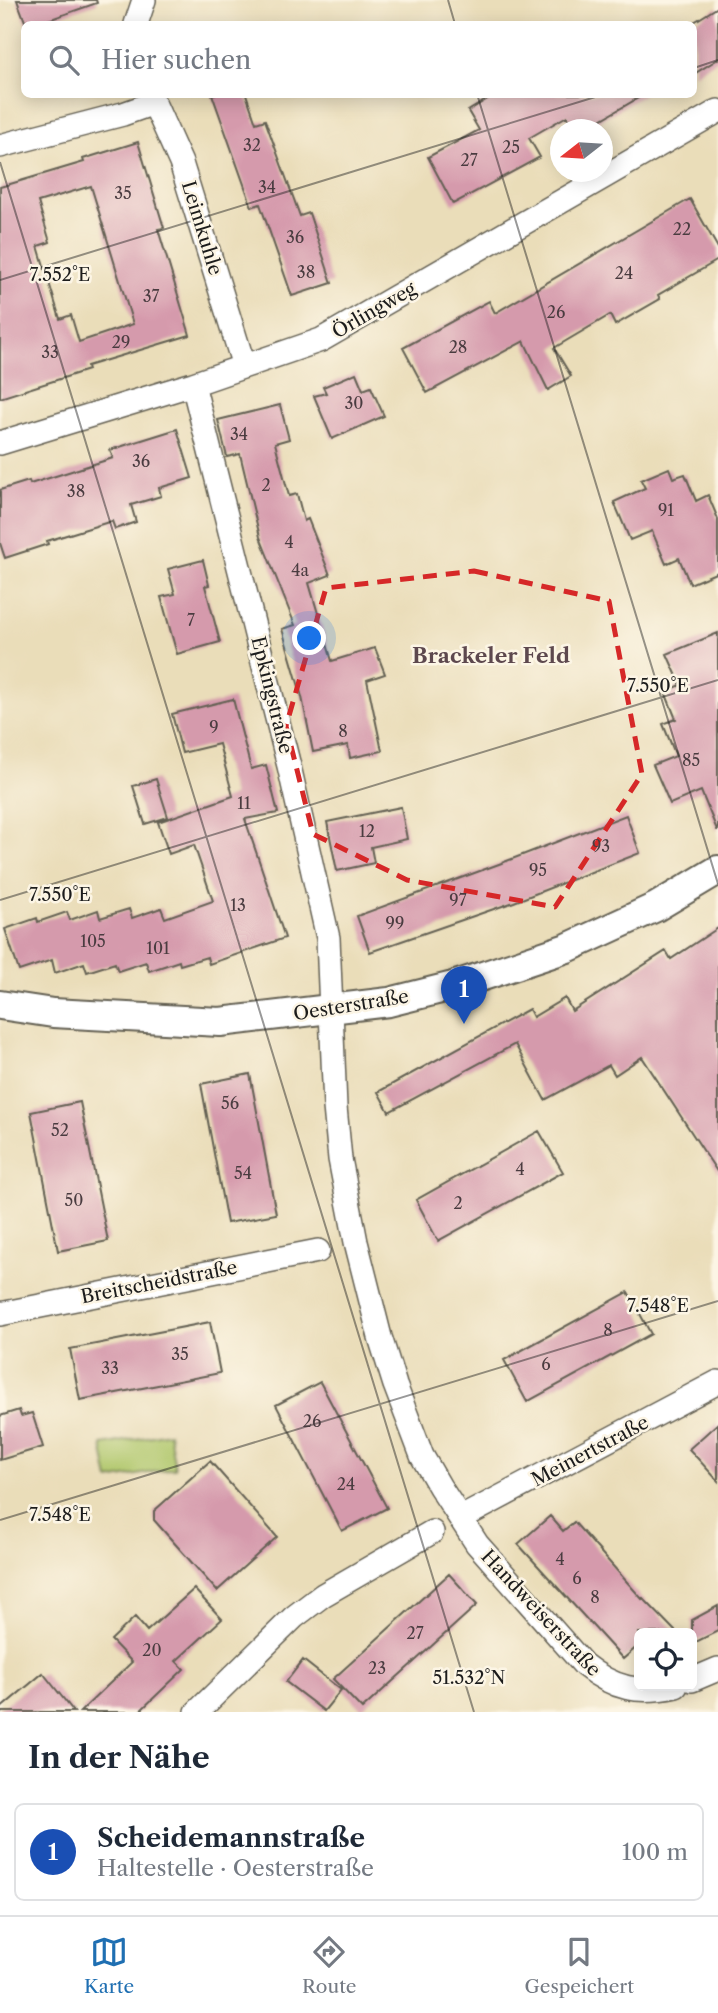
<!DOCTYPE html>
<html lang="de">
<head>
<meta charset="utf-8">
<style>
  :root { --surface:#fff; --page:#f6f6f7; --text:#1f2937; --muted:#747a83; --line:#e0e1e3; --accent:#1f6fb2 }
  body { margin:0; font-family:"Libre Caslon Text",serif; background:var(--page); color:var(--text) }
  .controls { position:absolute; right:21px; bottom:21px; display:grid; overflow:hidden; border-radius:10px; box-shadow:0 4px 18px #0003 }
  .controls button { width:63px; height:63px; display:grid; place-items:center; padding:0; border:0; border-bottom:2px solid var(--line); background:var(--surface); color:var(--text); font:35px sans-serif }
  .compass { position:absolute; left:550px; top:119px; width:63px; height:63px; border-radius:50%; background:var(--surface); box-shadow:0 4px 18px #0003; rotate:253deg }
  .you { position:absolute; left:310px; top:639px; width:24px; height:24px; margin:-18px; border:5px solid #fff; border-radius:50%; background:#1a73e8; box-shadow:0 0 0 10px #1a73e833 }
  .badge { display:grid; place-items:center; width:46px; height:46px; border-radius:50%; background:var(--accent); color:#fff; font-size:23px; font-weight:700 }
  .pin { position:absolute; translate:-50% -58px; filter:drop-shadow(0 2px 4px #0008) }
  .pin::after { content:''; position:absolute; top:37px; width:24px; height:21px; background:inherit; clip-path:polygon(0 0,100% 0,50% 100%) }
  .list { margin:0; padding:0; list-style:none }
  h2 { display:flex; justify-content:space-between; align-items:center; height:91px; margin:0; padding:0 28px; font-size:30px }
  h2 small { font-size:23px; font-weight:400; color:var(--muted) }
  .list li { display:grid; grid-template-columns:46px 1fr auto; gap:21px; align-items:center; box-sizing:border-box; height:98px; margin:0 14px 14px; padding:0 14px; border:2px solid var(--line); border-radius:10px }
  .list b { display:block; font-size:26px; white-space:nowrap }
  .list p { margin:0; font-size:23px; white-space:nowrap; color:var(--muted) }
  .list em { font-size:23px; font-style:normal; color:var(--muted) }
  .icon { flex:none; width:38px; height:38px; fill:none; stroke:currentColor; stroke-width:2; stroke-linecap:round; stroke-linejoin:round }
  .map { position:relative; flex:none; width:718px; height:1712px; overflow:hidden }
  .search { position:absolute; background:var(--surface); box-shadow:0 4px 18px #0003; left:21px; right:21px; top:21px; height:77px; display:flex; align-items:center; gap:18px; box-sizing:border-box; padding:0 24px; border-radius:10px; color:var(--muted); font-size:26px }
  .sheet { height:203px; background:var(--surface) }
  nav { display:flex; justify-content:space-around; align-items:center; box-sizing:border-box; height:98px; border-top:2px solid var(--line); background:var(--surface); font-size:19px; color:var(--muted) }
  nav a { display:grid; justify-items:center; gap:4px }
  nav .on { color:var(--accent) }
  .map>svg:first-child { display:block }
  .green { fill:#b0c76c; stroke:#667244; stroke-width:2 }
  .building { fill:#d59aac; fill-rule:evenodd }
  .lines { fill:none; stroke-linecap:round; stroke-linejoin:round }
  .minor-casing { stroke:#646053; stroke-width:26 }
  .tertiary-casing { stroke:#646053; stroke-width:32 }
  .minor { stroke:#fff; stroke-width:23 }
  .tertiary { stroke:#fff; stroke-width:28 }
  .marked { fill:none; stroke:#d62828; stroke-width:5; stroke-dasharray:14 9; stroke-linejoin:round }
  .ticks { fill:none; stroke:#1c1c1c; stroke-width:2; stroke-opacity:0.45 }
  .labels { text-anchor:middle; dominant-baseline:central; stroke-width:5; stroke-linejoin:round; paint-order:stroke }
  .number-label { font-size:16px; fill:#4a3c40 }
  .street-label { font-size:19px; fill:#1c1c1c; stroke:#fcf5e5 }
  .neighbourhood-label { font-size:21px; font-weight:bold; fill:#5d484e; stroke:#fcf5e5 }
  .ticks-label { font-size:18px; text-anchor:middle; fill:#1c1c1c; stroke:#fcf5e5; stroke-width:5; stroke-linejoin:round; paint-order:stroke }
</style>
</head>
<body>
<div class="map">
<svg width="718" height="1712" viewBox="0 0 718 1712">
  <rect width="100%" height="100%" fill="#fcf5e5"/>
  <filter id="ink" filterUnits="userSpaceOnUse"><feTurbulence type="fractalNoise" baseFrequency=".0143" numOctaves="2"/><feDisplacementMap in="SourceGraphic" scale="14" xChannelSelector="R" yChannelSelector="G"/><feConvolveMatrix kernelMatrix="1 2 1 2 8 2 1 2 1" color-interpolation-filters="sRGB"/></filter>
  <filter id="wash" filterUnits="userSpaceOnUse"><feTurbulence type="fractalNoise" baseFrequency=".00686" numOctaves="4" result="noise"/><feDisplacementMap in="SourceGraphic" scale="28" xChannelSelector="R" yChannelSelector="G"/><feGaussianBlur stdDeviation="1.57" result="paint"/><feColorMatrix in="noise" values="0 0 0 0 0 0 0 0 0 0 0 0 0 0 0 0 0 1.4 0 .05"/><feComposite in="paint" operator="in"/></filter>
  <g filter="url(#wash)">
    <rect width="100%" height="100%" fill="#eaddb9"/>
    <path class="green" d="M 169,1433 L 175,1468 L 109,1480 L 102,1445 Z"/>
    <g id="blocks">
      <path class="building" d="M 17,0 L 96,0 L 97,3 L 37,24 L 26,24 Z
        M 718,7 L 718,59 L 694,74 L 694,22 Z
        M 212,94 L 246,94 L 256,123 L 265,120 L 300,216 L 309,213 L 332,283 L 292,296 L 260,204 L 252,207 Z
        M 496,94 L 645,94 L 592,125 L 590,122 L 577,130 L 575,130 L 567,116 L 529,138 L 540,157 L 453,204 L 428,157 L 479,130 L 468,111 Z
        M 138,142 L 164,228 L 158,229 L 190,335 L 87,366 L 88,370 L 0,398 L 0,187 L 84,162 L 83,159 ZM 91,186 L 133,324 L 79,342 L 71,315 L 60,319 L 38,246 L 50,242 L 38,202 Z
        M 690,199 L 718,248 L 718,260 L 658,295 L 660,299 L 615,325 L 610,315 L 554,348 L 571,376 L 548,390 L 524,341 L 427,393 L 403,348 L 489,301 L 495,313 Z
        M 356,373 L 363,390 L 371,387 L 384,416 L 332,439 L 314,396 L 326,393 L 323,387 Z
        M 280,405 L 289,439 L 275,443 L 289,496 L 297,494 L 304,521 L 308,519 L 330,575 L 309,583 L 332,661 L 375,648 L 385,674 L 367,680 L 382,751 L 350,758 L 348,745 L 313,752 L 302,697 L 282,629 L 295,625 L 260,537 L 240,454 L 227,457 L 218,420 Z
        M 177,429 L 192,478 L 159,488 L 161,496 L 131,505 L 136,522 L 115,529 L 112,521 L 47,541 L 48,544 L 5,558 L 0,543 L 0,490 L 29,481 L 30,484 L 113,458 L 110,450 Z
        M 669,468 L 673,478 L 685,474 L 696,501 L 708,495 L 718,519 L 718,572 L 690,584 L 679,558 L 666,564 L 652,531 L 630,540 L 614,502 L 645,488 L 641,480 Z
        M 203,560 L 209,585 L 205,586 L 220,642 L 177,654 L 161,597 L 175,594 L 168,569 Z
        M 718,633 L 718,830 L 717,830 L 701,791 L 670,804 L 653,765 L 676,756 L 663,724 L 676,719 L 665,692 L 681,685 L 667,654 Z
        M 233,699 L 251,769 L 266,765 L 278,813 L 245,819 L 285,938 L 209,964 L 207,957 L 180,965 L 179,961 L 149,971 L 146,962 L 118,971 L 115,963 L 87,972 L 84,963 L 55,973 L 52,960 L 19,971 L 5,929 L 37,918 L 38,922 L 67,912 L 70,920 L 98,910 L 100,918 L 129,909 L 132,918 L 161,908 L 165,918 L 213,901 L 194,845 L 169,854 L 158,822 L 233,796 L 219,744 L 182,753 L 172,714 Z
        M 156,779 L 168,817 L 145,824 L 133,786 Z
        M 401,807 L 407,839 L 371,847 L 374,863 L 337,871 L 327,822 Z
        M 626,815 L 640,853 L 514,902 L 370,952 L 357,916 L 499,864 Z
        M 718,928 L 718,1173 L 642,1057 L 615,1075 L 609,1065 L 545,1100 L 515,1044 L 389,1112 L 378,1092 L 529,1009 L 533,1017 L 565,998 L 572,1011 L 666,951 L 671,959 Z
        M 250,1074 L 276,1214 L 227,1223 L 201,1084 Z
        M 80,1102 L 108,1241 L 58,1251 L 31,1112 Z
        M 539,1131 L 563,1172 L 438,1241 L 416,1200 Z
        M 628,1292 L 651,1334 L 527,1402 L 504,1360 Z
        M 210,1322 L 220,1373 L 80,1400 L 70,1349 Z
        M 320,1382 L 387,1508 L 342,1531 L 276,1405 Z
        M 19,1410 L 21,1416 L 32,1413 L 43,1447 L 0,1460 L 0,1416 Z
        M 718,1423 L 718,1481 L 689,1449 Z
        M 210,1461 L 277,1537 L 217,1591 L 154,1520 L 154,1511 Z
        M 550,1516 L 563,1531 L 574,1522 L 642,1599 L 643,1598 L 677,1633 L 639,1633 L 639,1645 L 623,1659 L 518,1544 Z
        M 449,1574 L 477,1605 L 362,1709 L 333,1679 Z
        M 194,1589 L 222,1619 L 176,1661 L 184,1669 L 139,1712 L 80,1712 L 132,1662 L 111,1640 L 135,1617 L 147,1631 Z
        M 718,1606 L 718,1631 L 692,1644 L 692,1620 Z
        M 303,1660 L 341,1690 L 324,1711 L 286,1682 Z
        M 43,1673 L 74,1712 L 0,1712 L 0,1709 Z"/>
    </g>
  </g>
  <g filter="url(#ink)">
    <use href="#blocks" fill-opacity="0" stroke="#646053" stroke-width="2"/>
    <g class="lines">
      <defs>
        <path id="minor" d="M 136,24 L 144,0
          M 150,94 L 181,163 L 244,366
          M 0,146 L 123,114 L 154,103
          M 193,384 L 289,766 L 328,938 L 335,1107 L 340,1159 L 356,1242 L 380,1337 L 395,1385 L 422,1456 L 440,1487 L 477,1544 L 584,1665 C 614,1689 638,1694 676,1686
          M 0,443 L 193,384 L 321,340 L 718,111
          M 0,1314 L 318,1251
          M 461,1518 L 718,1382
          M 692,1680 L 718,1669
          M 197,1712 L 294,1617 L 323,1595 L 432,1532"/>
        <path id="tertiary" d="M 0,1005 L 53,1013 L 220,1022 L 389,1002 L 453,986 L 567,948 L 656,907 L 718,870"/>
      </defs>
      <use href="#minor" class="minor-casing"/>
      <use href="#tertiary" class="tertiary-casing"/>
      <use href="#minor" class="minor"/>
      <use href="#tertiary" class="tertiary"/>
    </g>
  </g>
  <path class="marked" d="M 474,571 L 609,601 L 642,774 L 555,907 L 407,880 L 313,834 L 286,726 L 326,588 Z"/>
  <path class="ticks" d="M 448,0 L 455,24M 694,68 L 718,60M 477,94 L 718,884M 0,162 L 474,1712M 0,280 L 605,94M 0,900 L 718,680M 0,1520 L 718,1301"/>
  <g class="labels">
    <g class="number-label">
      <text x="252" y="145">32</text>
      <text x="511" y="147">25</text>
      <text x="469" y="160">27</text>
      <text x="267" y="187">34</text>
      <text x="123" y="193">35</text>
      <text x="682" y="229">22</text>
      <text x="295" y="237">36</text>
      <text x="306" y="272">38</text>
      <text x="624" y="273">24</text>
      <text x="151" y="296">37</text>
      <text x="556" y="312">26</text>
      <text x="121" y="342">29</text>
      <text x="458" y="347">28</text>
      <text x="50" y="352">33</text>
      <text x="354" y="403">30</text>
      <text x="239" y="434">34</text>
      <text x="141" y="461">36</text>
      <text x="266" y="485">2</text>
      <text x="76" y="491">38</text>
      <text x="666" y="510">91</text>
      <text x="289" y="542">4</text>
      <text x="300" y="570">4a</text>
      <text x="191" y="620">7</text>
      <text x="214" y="727">9</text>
      <text x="343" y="731">8</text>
      <text x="691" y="760">85</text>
      <text x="244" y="803">11</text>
      <text x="367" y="831">12</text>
      <text x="601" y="846">93</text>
      <text x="538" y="870">95</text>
      <text x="458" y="900">97</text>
      <text x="238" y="905">13</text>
      <text x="395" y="923">99</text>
      <text x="93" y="941">105</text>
      <text x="158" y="948">101</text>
      <text x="230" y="1103">56</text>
      <text x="60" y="1130">52</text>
      <text x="520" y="1169">4</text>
      <text x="243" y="1173">54</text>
      <text x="74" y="1200">50</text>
      <text x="458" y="1203">2</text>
      <text x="608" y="1330">8</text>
      <text x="180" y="1354">35</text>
      <text x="546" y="1364">6</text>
      <text x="110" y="1368">33</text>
      <text x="312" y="1421">26</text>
      <text x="346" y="1484">24</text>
      <text x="560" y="1559">4</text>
      <text x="577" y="1578">6</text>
      <text x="595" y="1597">8</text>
      <text x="415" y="1633">27</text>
      <text x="152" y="1650">20</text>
      <text x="377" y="1668">23</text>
    </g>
    <g class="street-label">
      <text transform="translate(202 228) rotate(73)">Leimkuhle</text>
      <text transform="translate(374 310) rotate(-30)">Örlingweg</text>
      <text transform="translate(272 695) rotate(76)">Epkingstraße</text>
      <text transform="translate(351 1005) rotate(-9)">Oesterstraße</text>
      <text transform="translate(159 1282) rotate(-11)">Breitscheidstraße</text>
      <text transform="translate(590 1451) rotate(-28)">Meinertstraße</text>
      <text transform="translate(541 1613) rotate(47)">Handweiserstraße</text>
    </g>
    <g class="neighbourhood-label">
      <text x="491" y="655">Brackeler Feld</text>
    </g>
  </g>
  <g class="ticks-label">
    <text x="60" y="281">7.552°E</text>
    <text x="658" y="692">7.550°E</text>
    <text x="60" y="901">7.550°E</text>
    <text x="658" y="1312">7.548°E</text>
    <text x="60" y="1521">7.548°E</text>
    <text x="469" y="1684">51.532°N</text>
  </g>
</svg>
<div class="controls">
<button><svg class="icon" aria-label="locate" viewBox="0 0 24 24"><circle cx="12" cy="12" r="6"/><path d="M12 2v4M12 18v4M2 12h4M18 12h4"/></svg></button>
</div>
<svg class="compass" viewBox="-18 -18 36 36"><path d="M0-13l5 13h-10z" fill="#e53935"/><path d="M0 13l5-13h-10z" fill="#747a83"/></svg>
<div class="you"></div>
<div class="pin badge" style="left:464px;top:1024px;background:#1a4fb4">1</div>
<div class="search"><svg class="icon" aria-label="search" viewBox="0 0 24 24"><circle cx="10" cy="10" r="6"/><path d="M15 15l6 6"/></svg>Hier suchen</div>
</div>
<section class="sheet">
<h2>In der Nähe<small></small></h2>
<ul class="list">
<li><span class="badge" style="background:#1a4fb4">1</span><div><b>Scheidemannstraße</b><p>Haltestelle · Oesterstraße</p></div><em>100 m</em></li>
</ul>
</section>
<nav>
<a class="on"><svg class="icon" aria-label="map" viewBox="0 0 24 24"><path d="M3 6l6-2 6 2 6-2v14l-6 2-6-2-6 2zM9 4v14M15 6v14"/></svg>Karte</a>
<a><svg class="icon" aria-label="directions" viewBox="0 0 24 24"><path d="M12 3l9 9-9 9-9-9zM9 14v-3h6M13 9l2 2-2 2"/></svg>Route</a>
<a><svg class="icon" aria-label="saved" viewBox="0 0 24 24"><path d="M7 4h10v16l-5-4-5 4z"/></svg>Gespeichert</a>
</nav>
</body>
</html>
